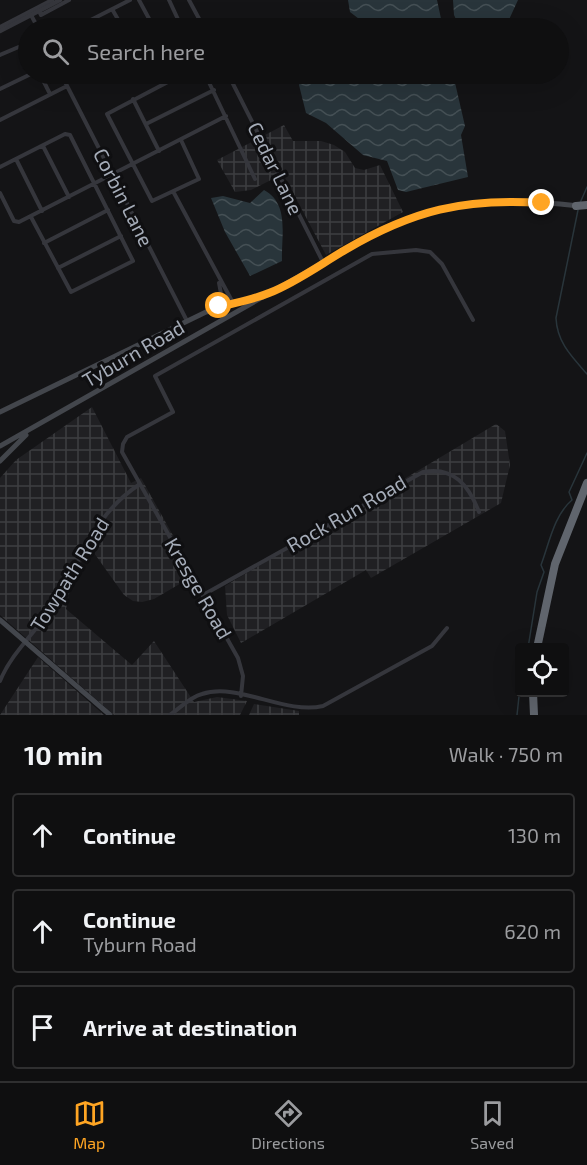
<!DOCTYPE html>
<html lang="en">
<head>
<meta charset="utf-8">
<style>
  :root { --surface:#0f0f10; --page:#1d1d1e; --text:#f1f3f6; --muted:#9b9c9f; --line:#2f2f30; --accent:#ffa523 }
  body { margin:0; font-family:"Exo 2",sans-serif; background:var(--page); color:var(--text) }
  .controls { position:absolute; right:18px; bottom:18px; display:grid; overflow:hidden; border-radius:6px; box-shadow:0 6px 24px #0002 }
  .controls button { width:54px; height:54px; display:grid; place-items:center; padding:0; border:0; border-bottom:2px solid var(--line); background:var(--surface); color:var(--text); font:30px sans-serif }
  .stop { position:absolute; width:18px; height:18px; margin:-14px; border:4px solid #ffa523; border-radius:50%; background:#fff }
  .stop.end { background:#ffa523; border-color:#fff; box-shadow:0 2px 6px #0008 }
  .list { margin:0; padding:0; list-style:none }
  h2 { display:flex; justify-content:space-between; align-items:center; height:78px; margin:0; padding:0 24px; font-size:26px }
  h2 small { font-size:20px; font-weight:400; color:var(--muted) }
  .list li { display:grid; grid-template-columns:39px 1fr auto; gap:18px; align-items:center; box-sizing:border-box; height:84px; margin:0 12px 12px; padding:0 12px; border:2px solid var(--line); border-radius:6px }
  .list b { display:block; font-size:22px; white-space:nowrap }
  .list p { margin:0; font-size:20px; white-space:nowrap; color:var(--muted) }
  .list em { font-size:20px; font-style:normal; color:var(--muted) }
  .icon { flex:none; width:33px; height:33px; fill:none; stroke:currentColor; stroke-width:2; stroke-linecap:round; stroke-linejoin:round }
  .map { position:relative; flex:none; width:587px; height:715px; overflow:hidden }
  .search { position:absolute; background:var(--surface); box-shadow:0 6px 24px #0002; left:18px; right:18px; top:18px; height:66px; display:flex; align-items:center; gap:15px; box-sizing:border-box; padding:0 21px; border-radius:33px; color:var(--muted); font-size:22px }
  .sheet { height:366px; background:var(--surface) }
  nav { display:flex; justify-content:space-around; align-items:center; box-sizing:border-box; height:84px; border-top:2px solid var(--line); background:var(--surface); font-size:16px; color:var(--muted) }
  nav a { display:grid; justify-items:center; gap:3px }
  nav .on { color:var(--accent) }
  .map>svg:first-child { display:block }
  .industrial { fill:url(#industrial-grid) }
  .water { fill:url(#water-waves) }
  .lines { fill:none; stroke-linecap:round; stroke-linejoin:round }
  .stream { stroke:#29353b; stroke-width:1.5 }
  .minor { stroke:#35363c; stroke-width:4 }
  .tertiary { stroke:#35363c; stroke-width:4.5 }
  .secondary { stroke:#43464c; stroke-width:5 }
  .motorway { stroke:#60656d; stroke-width:8 }
  .route { stroke:#ffa523; stroke-width:8 }
  .labels { text-anchor:middle; dominant-baseline:central; stroke-width:6; stroke-linejoin:round; paint-order:stroke }
  .street-label { font-size:20px; fill:#a5acb8; stroke:#0f0f11 }
</style>
</head>
<body>
<div class="map">
<svg width="587" height="715" viewBox="0 0 587 715">
  <defs>
    <pattern id="industrial-grid" width="8" height="8" patternUnits="userSpaceOnUse" patternTransform="scale(1.5)"><rect width="8" height="8" fill="#202023"/><path d="M0 4h8M4 0v8" fill="none" stroke="#3d3e41"/></pattern>
    <pattern id="water-waves" width="16" height="10" patternUnits="userSpaceOnUse" patternTransform="scale(1.5)"><rect width="16" height="10" fill="#29353b"/><path d="M0 5q4-4 8 0t8 0" fill="none" stroke="#455055"/></pattern>
  </defs>
  <rect width="100%" height="100%" fill="#141416"/>
  <path class="industrial" d="M 284,125 L 293,141 L 321,141 L 334,145 L 345,152 L 355,168 L 364,170 L 380,165 L 403,212 L 326,255 L 283,174 L 251,190 L 235,192 L 217,160 Z
    M 92,407 L 131,483 L 141,478 L 195,575 L 154,599 L 142,602 L 133,601 L 124,595 L 89,546 L 71,584 L 66,609 L 132,665 L 154,641 L 194,702 L 217,697 L 247,701 L 240,715 L 114,715 L 0,615 L 0,478 L 16,460 Z
    M 496,424 L 505,431 L 510,465 L 501,503 L 371,578 L 366,570 L 241,643 L 227,615 L 225,586 Z
    M 38,657 L 104,715 L 0,715 Z
    M 254,704 L 299,711 L 299,715 L 249,715 Z"/>
  <path class="water" d="M 348,0 L 437,0 L 443,28 L 361,28 L 363,22 L 350,12 Z
    M 453,0 L 518,0 L 507,24 L 489,28 L 460,28 L 454,15 Z
    M 303,74 L 453,74 L 465,126 L 461,135 L 468,177 L 406,192 L 398,190 L 387,161 L 363,155 L 326,123 L 306,113 L 299,85 Z
    M 264,190 C 290,204 281,236 282,261 L 250,276 L 225,232 L 211,198 L 223,196 L 250,203 Z"/>
  <g class="lines">
    <path class="stream" d="M 580,203 L 587,187
      M 578,210 L 556,318 C 557,342 571,356 587,374
      M 528,648 L 537,592 L 544,572 L 541,565 C 549,544 554,515 572,500 L 569,492 L 587,453
      M 517,715 L 520,687"/>
    <path class="minor" d="M 139,0 L 154,28
      M 169,0 L 182,28
      M 189,0 L 204,28
      M 112,9 L 123,28
      M 39,11 L 41,15 L 69,0
      M 31,15 L 38,28
      M 88,22 L 91,28
      M 0,27 L 52,0
      M 75,28 L 130,0
      M 0,55 L 21,46 L 28,52
      M 40,74 L 50,94
      M 61,74 L 187,321
      M 84,74 L 88,77 L 96,74
      M 205,74 L 255,179
      M 228,74 L 323,262
      M 0,89 L 31,74
      M 133,99 L 159,151
      M 0,120 L 67,86
      M 146,124 L 214,90
      M 181,140 L 199,179 L 152,201 L 107,114 L 183,74
      M 43,146 L 69,197
      M 16,159 L 42,211
      M 0,167 L 65,134 L 70,135 L 133,261 L 71,292 L 31,217
      M 0,193 L 14,221 L 19,222 L 226,116
      M 174,193 L 232,301 L 236,302
      M 44,243 L 108,210
      M 58,268 L 121,236
      M 216,308 L 222,299 L 219,283
      M 203,595 L 423,472 C 454,466 469,486 479,512
      M 0,681 C 12,652 36,632 53,606 C 82,562 91,516 140,484
      M 241,696 L 243,676 L 238,658 L 122,452 L 123,444 L 127,437 L 173,412 L 155,376 L 372,254 L 416,250 L 430,252 L 442,264 L 473,320
      M 170,715 C 180,708 190,697 202,694 C 238,682 285,715 323,706 L 432,646 L 447,628"/>
    <path class="tertiary" d="M 0,31 L 60,0"/>
    <path class="secondary" d="M 0,412 L 206,312 L 260,296
      M 0,446 L 386,227 C 457,199 505,198 579,206
      M 0,461 L 26,435
      M 0,620 L 110,715"/>
    <path class="motorway" d="M 576,206 L 587,205
      M 537,648 L 555,564 L 587,483
      M 533,692 L 534,715"/>
  </g>
  <g class="lines">
    <path class="route" d="M 219,306 L 216,308 C 233,303 252,300 269,293 C 295,283 321,264 345,250 C 413,210 464,198 542,203"/>
  </g>
  <g class="labels">
    <g class="street-label">
      <text transform="translate(276 168) rotate(64)">Cedar Lane</text>
      <text transform="translate(124 197) rotate(63)">Corbin Lane</text>
      <text transform="translate(133 353) rotate(-30)">Tyburn Road</text>
      <text transform="translate(346 513) rotate(-30)">Rock Run Road</text>
      <text transform="translate(69 574) rotate(-58)">Towpath Road</text>
      <text transform="translate(199 588) rotate(60)">Kresge Road</text>
    </g>
  </g>
</svg>
<div class="controls">
<button><svg class="icon" aria-label="locate" viewBox="0 0 24 24"><circle cx="12" cy="12" r="6"/><path d="M12 2v4M12 18v4M2 12h4M18 12h4"/></svg></button>
</div>
<div class="stop" style="left:219px;top:306px"></div>
<div class="stop end" style="left:542px;top:203px"></div>
<div class="search"><svg class="icon" aria-label="search" viewBox="0 0 24 24"><circle cx="10" cy="10" r="6"/><path d="M15 15l6 6"/></svg>Search here</div>
</div>
<section class="sheet">
<h2>10 min<small>Walk · 750 m</small></h2>
<ul class="list">
<li><svg class="icon" aria-label="ahead" viewBox="0 0 24 24"><path d="M12 20V5M6 11l6-6 6 6"/></svg><div><b>Continue</b></div><em>130 m</em></li>
<li><svg class="icon" aria-label="ahead" viewBox="0 0 24 24"><path d="M12 20V5M6 11l6-6 6 6"/></svg><div><b>Continue</b><p>Tyburn Road</p></div><em>620 m</em></li>
<li><svg class="icon" aria-label="arrive" viewBox="0 0 24 24"><path d="M6 21V4h12l-3 4 3 4H6"/></svg><div><b>Arrive at destination</b></div></li>
</ul>
</section>
<nav>
<a class="on"><svg class="icon" aria-label="map" viewBox="0 0 24 24"><path d="M3 6l6-2 6 2 6-2v14l-6 2-6-2-6 2zM9 4v14M15 6v14"/></svg>Map</a>
<a><svg class="icon" aria-label="directions" viewBox="0 0 24 24"><path d="M12 3l9 9-9 9-9-9zM9 14v-3h6M13 9l2 2-2 2"/></svg>Directions</a>
<a><svg class="icon" aria-label="saved" viewBox="0 0 24 24"><path d="M7 4h10v16l-5-4-5 4z"/></svg>Saved</a>
</nav>
</body>
</html>
